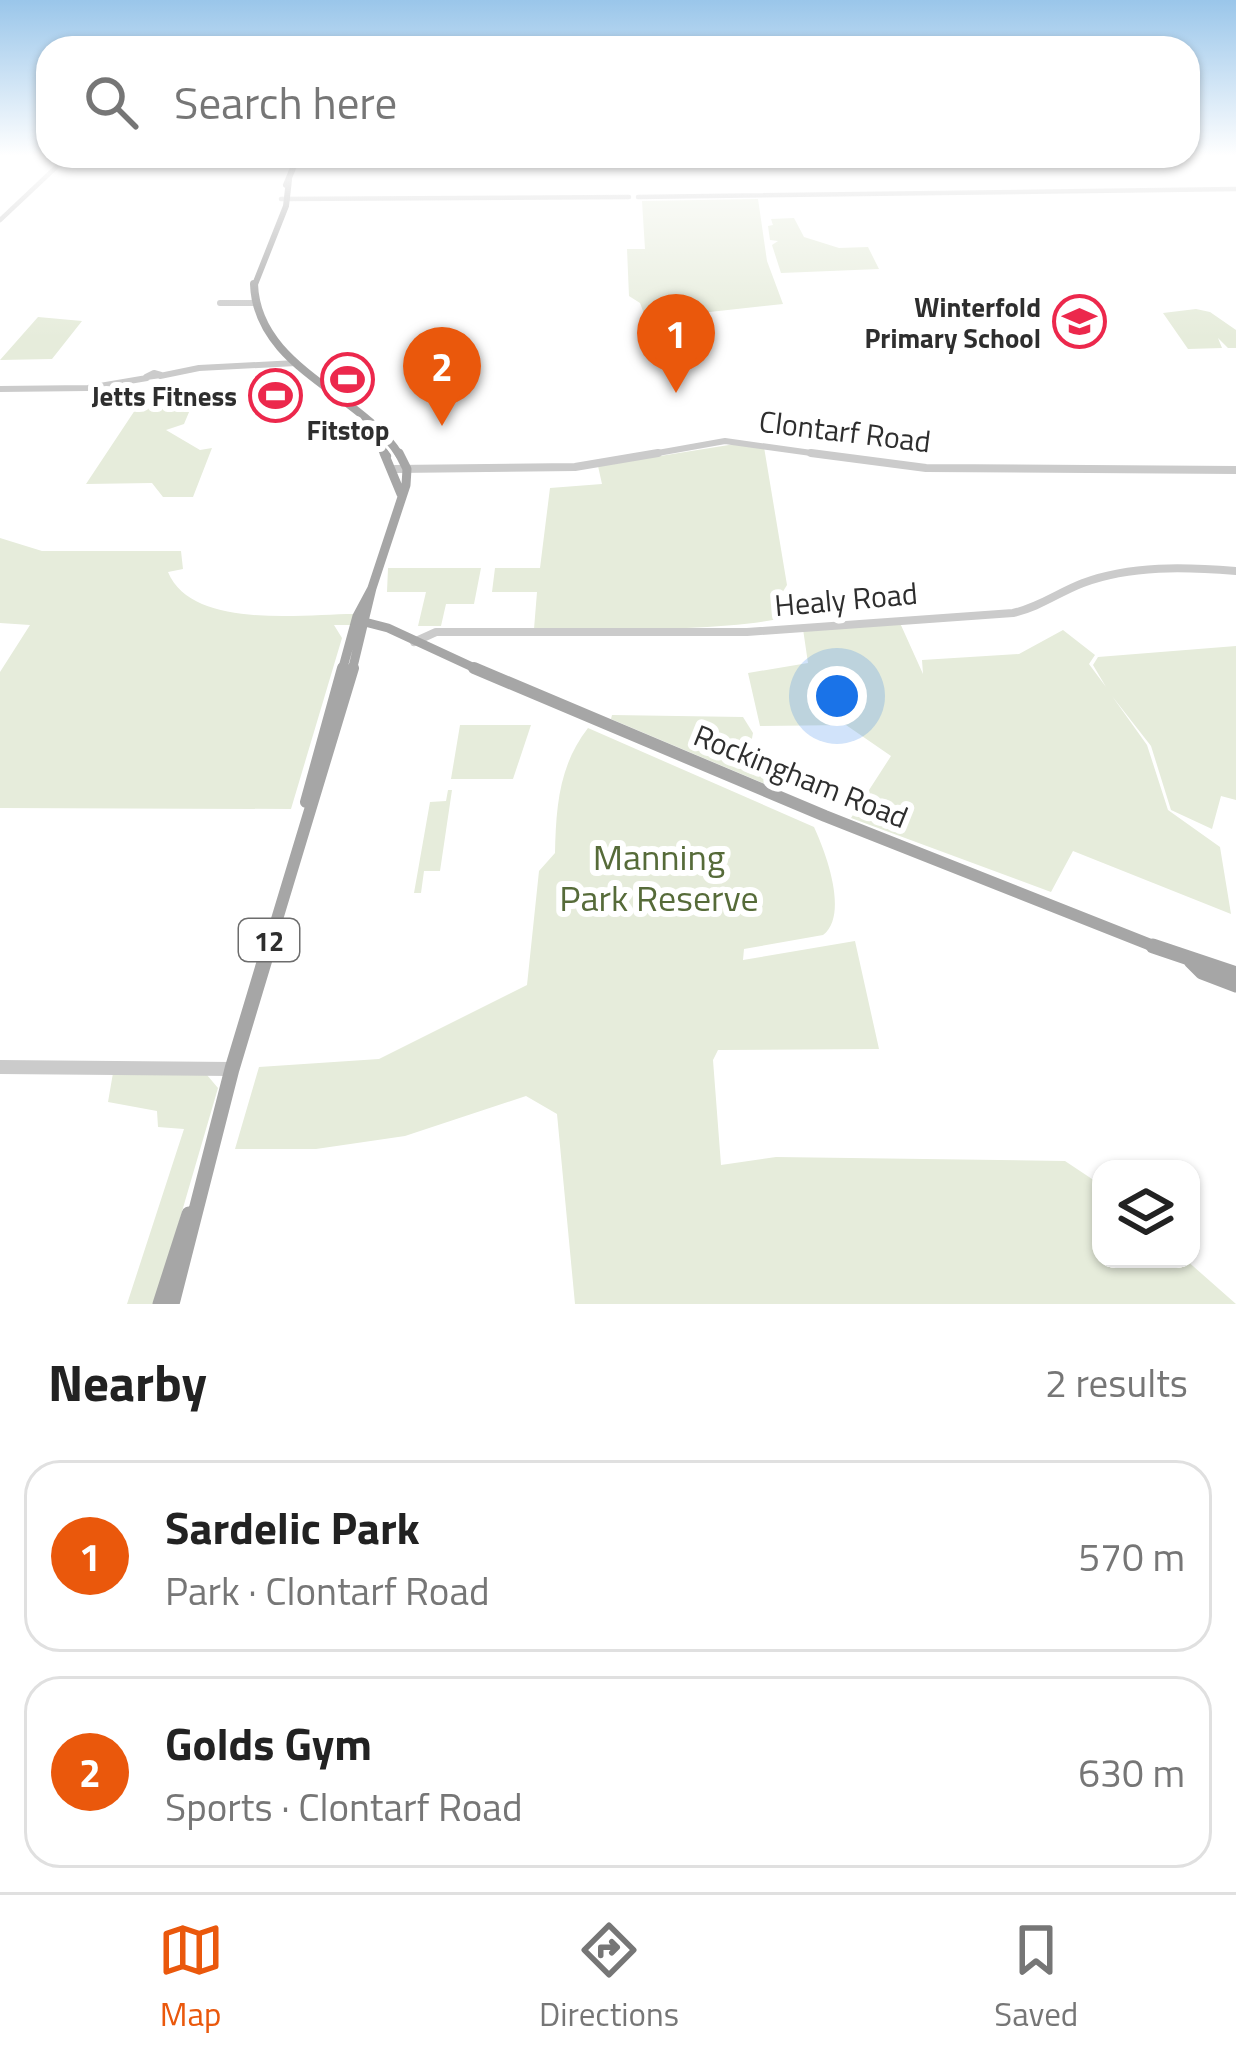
<!DOCTYPE html>
<html lang="en">
<head>
<meta charset="utf-8">
<style>
  :root { --surface:#fff; --page:#f6f6f6; --text:#222; --muted:#767676; --line:#e0e0e0; --accent:#ea580c }
  body { margin:0; font-family:"Titillium Web",sans-serif; background:var(--page); color:var(--text) }
  .controls { position:absolute; right:36px; bottom:36px; display:grid; overflow:hidden; border-radius:24px; box-shadow:0 3px 9px #0004 }
  .controls button { width:108px; height:108px; display:grid; place-items:center; padding:0; border:0; border-bottom:3px solid var(--line); background:var(--surface); color:var(--text); font:60px sans-serif }
  .you { position:absolute; left:837px; top:696px; width:42px; height:42px; margin:-30px; border:9px solid #fff; border-radius:50%; background:#1a73e8; box-shadow:0 0 0 18px #1a73e833 }
  .badge { display:grid; place-items:center; width:78px; height:78px; border-radius:50%; background:var(--accent); color:#fff; font-size:39px; font-weight:700 }
  .pin { position:absolute; translate:-50% -99px; filter:drop-shadow(0 3px 6px #0008) }
  .pin::after { content:''; position:absolute; top:63px; width:42px; height:36px; background:inherit; clip-path:polygon(0 0,100% 0,50% 100%) }
  .list { margin:0; padding:0; list-style:none }
  h2 { display:flex; justify-content:space-between; align-items:center; height:156px; margin:0; padding:0 48px; font-size:51px }
  h2 small { font-size:39px; font-weight:400; color:var(--muted) }
  .list li { display:grid; grid-template-columns:78px 1fr auto; gap:36px; align-items:center; box-sizing:border-box; height:192px; margin:0 24px 24px; padding:0 24px; border:3px solid var(--line); border-radius:36px }
  .list b { display:block; font-size:45px; white-space:nowrap }
  .list p { margin:0; font-size:39px; white-space:nowrap; color:var(--muted) }
  .list em { font-size:39px; font-style:normal; color:var(--muted) }
  .icon { flex:none; width:66px; height:66px; fill:none; stroke:currentColor; stroke-width:2; stroke-linecap:round; stroke-linejoin:round }
  .map { position:relative; flex:none; width:1236px; height:1304px; overflow:hidden }
  .search { position:absolute; background:var(--surface); box-shadow:0 3px 9px #0004; left:36px; right:36px; top:36px; height:132px; display:flex; align-items:center; gap:30px; box-sizing:border-box; padding:0 42px; border-radius:36px; color:var(--muted); font-size:45px }
  .sheet { height:588px; background:var(--surface) }
  nav { display:flex; justify-content:space-around; align-items:center; box-sizing:border-box; height:168px; border-top:3px solid var(--line); background:var(--surface); font-size:33px; color:var(--muted) }
  nav a { display:grid; justify-items:center; gap:6px }
  nav .on { color:var(--accent) }
  .map>svg:first-child { display:block }
  .green { fill:#e6ecdb }
  .lines { fill:none; stroke-linecap:round; stroke-linejoin:round }
  .minor-far3 { stroke:#cbcbcb; stroke-width:4.5 }
  .minor-far2 { stroke:#cbcbcb; stroke-width:6 }
  .minor-far1 { stroke:#cbcbcb; stroke-width:8 }
  .minor { stroke:#cbcbcb; stroke-width:14 }
  .major-far4 { stroke:#a6a6a6; stroke-width:6 }
  .major-far3 { stroke:#a6a6a6; stroke-width:8 }
  .major-far2 { stroke:#a6a6a6; stroke-width:9 }
  .major-far1 { stroke:#a6a6a6; stroke-width:12 }
  .major { stroke:#a6a6a6; stroke-width:15 }
  .labels { text-anchor:middle; dominant-baseline:central; stroke-width:12; stroke-linejoin:round; paint-order:stroke }
  .far-poi-label { font-size:27px; font-weight:bold; fill:#2e2e2e; stroke:#fff; text-anchor:end }
  .shield { fill:#fff; stroke:#6d6d6d; stroke-width:3 }
  .shield-label { font-size:27px; font-weight:bold; fill:#2e2e2e }
  .street-label { font-size:30px; fill:#2e2e2e; stroke:#fff }
  .near-park-label { font-size:36px; fill:#566b39; stroke:#fff }
</style>
</head>
<body>
<div class="map">
<svg width="1236" height="1304" viewBox="0 0 1236 1304">
  <rect width="100%" height="100%" fill="#fff"/>
  <path class="green" d="M 758,199 L 767,261 L 783,304 L 646,319 L 640,303 L 629,296 L 627,249 L 645,249 L 642,201 Z
    M 794,218 L 804,237 L 839,248 L 868,247 L 879,269 L 781,273 L 772,245 L 778,241 L 770,240 L 768,226 L 773,225 L 771,219 Z
    M 1196,309 L 1210,312 L 1236,330 L 1236,348 L 1228,348 L 1218,338 L 1222,348 L 1188,349 L 1163,313 Z
    M 38,317 L 82,321 L 52,359 L 0,360 Z
    M 147,392 L 207,392 L 192,405 L 184,424 L 166,430 L 200,450 L 212,448 L 193,497 L 163,497 L 152,483 L 86,484 Z
    M 735,444 L 764,447 L 787,585 L 782,593 L 811,604 C 795,635 578,629 534,629 L 537,592 L 492,592 L 495,568 L 540,568 L 550,488 L 602,484 L 598,466 Z
    M 0,538 L 42,551 L 181,551 L 183,569 L 168,572 C 192,630 302,614 354,614 L 352,625 L 334,625 L 342,638 L 291,809 L 0,808 L 0,672 L 30,625 L 0,623 Z
    M 388,568 L 481,568 L 474,604 L 446,604 L 441,626 L 418,626 L 426,592 L 387,592 Z
    M 900,623 L 923,674 L 922,660 L 1019,654 L 1063,630 L 1095,655 L 1089,664 L 1106,687 L 1093,665 L 1098,657 L 1236,646 L 1236,800 L 1221,796 L 1212,829 L 1171,810 L 1151,746 L 1112,696 L 1147,745 L 1168,810 L 1220,847 L 1231,914 L 1073,851 L 1051,892 L 851,818 L 891,756 L 846,725 L 760,726 L 748,673 L 808,663 L 803,629 Z
    M 612,715 L 743,717 L 753,733 L 750,749 L 767,762 L 770,786 L 611,719 Z
    M 460,725 L 531,725 L 513,779 L 451,779 Z
    M 588,728 L 814,827 C 826,853 849,915 823,935 L 744,949 L 743,960 L 855,941 L 879,1049 L 718,1050 L 713,1060 L 721,1165 L 776,1157 L 1065,1161 L 1101,1185 L 1101,1259 L 1185,1259 L 1236,1304 L 575,1304 L 557,1114 L 526,1096 L 405,1136 L 316,1149 L 235,1149 L 259,1067 L 379,1059 L 527,985 L 539,871 L 555,853 C 556,807 559,765 588,728 Z
    M 448,790 L 452,790 L 440,871 L 424,871 L 421,893 L 414,893 L 430,802 L 446,801 Z
    M 113,1073 L 207,1075 L 218,1088 L 155,1304 L 127,1304 L 184,1129 L 158,1127 L 157,1111 L 108,1102 Z"/>
  <g class="lines">
    <path class="minor-far3" d="M 638,197 L 1236,189
      M 281,199 L 629,197
      M 0,220 L 68,156"/>
    <path class="minor-far2" d="M 220,303 L 257,303
      M 154,373 L 161,375 L 146,377 Z
      M 160,376 L 199,368 L 296,363
      M 0,389 L 88,388 L 147,378
      M 641,456 L 725,441 L 833,456"/>
    <path class="minor-far1" d="M 811,453 L 926,468 L 1236,470
      M 395,469 L 575,467 L 658,453
      M 414,642 L 436,632 L 747,632 L 1013,613 C 1040,607 1059,592 1083,583 C 1131,565 1186,567 1236,571"/>
    <path class="minor" d="M 0,1067 L 232,1069"/>
    <path class="major-far4" d="M 286,185 L 298,156
      M 254,287 L 286,206 L 289,180"/>
    <path class="major-far3" d="M 254,284 C 257,369 362,393 400,456
      M 370,434 L 387,456"/>
    <path class="major-far2" d="M 384,453 L 401,494
      M 357,620 L 388,628 L 481,671
      M 342,671 L 357,616 L 372,588
      M 352,671 L 372,588 L 406,485 L 407,469 L 399,453"/>
    <path class="major-far1" d="M 474,668 L 825,816 L 1161,949
      M 306,802 L 343,668
      M 268,949 L 353,668"/>
    <path class="major" d="M 1153,946 L 1236,974
      M 1191,961 L 1202,972 L 1236,985
      M 160,1304 L 189,1214
      M 172,1304 L 232,1069 L 269,946"/>
  </g>
  <linearGradient id="sky" x2="0" y2="1"><stop stop-color="#9ac6ea"/><stop offset="0.46" stop-color="#fff"/><stop offset="1" stop-color="#fff" stop-opacity="0"/></linearGradient>
  <rect width="1236" height="338" fill="url(#sky)"/>
  <defs>
    <symbol id="school-ring" viewBox="-11 -11 22 22"><circle r="9.5" fill="#fff" stroke="#ec284c" stroke-width="1.5"/><path d="M0-5L7-2L0 1L-7-2ZM-4 1L0 2.5L4 1V4Q0 6-4 4Z" fill="#ec284c"/></symbol>
    <symbol id="stadium-ring" viewBox="-11 -11 22 22"><circle r="9.5" fill="#fff" stroke="#ec284c" stroke-width="1.5"/><path d="M0-5a6.5 5 0 1 0 0 10a6.5 5 0 1 0 0-10ZM-3.5-1.8h7v3.6h-7Z" fill="#ec284c"/></symbol>
  </defs>
  <g fill-rule="evenodd">
    <use href="#school-ring" x="1050" y="292" width="59" height="59"/>
    <use href="#stadium-ring" x="318" y="350" width="59" height="59"/>
    <use href="#stadium-ring" x="246" y="366" width="59" height="59"/>
  </g>
  <g class="labels">
    <g class="far-poi-label">
      <text x="1041" y="306">Winterfold<tspan x="1041" dy="31">Primary School</tspan></text>
      <text x="237" y="395">Jetts Fitness</text>
      <text x="348" y="429" text-anchor="middle">Fitstop</text>
    </g>
    <rect class="shield" x="239" y="919" width="60" height="42" rx="9"/>
    <g class="shield-label">
      <text x="269" y="940">12</text>
    </g>
    <g class="street-label">
      <text transform="translate(845 431) rotate(7)">Clontarf Road</text>
      <text transform="translate(846 599) rotate(-5)">Healy Road</text>
      <text transform="translate(801 776) rotate(22)">Rockingham Road</text>
    </g>
    <g class="near-park-label">
      <text x="659" y="856">Manning<tspan x="659" dy="41">Park Reserve</tspan></text>
    </g>
  </g>
</svg>
<div class="controls">
<button><svg class="icon" aria-label="layers" viewBox="0 0 24 24"><path d="M12 4l9 5-9 5-9-5zM3 14l9 5 9-5"/></svg></button>
</div>
<div class="you"></div>
<div class="pin badge" style="left:676px;top:393px">1</div>
<div class="pin badge" style="left:442px;top:426px">2</div>
<div class="search"><svg class="icon" aria-label="search" viewBox="0 0 24 24"><circle cx="10" cy="10" r="6"/><path d="M15 15l6 6"/></svg>Search here</div>
</div>
<section class="sheet">
<h2>Nearby<small>2 results</small></h2>
<ul class="list">
<li><span class="badge">1</span><div><b>Sardelic Park</b><p>Park · Clontarf Road</p></div><em>570 m</em></li>
<li><span class="badge">2</span><div><b>Golds Gym</b><p>Sports · Clontarf Road</p></div><em>630 m</em></li>
</ul>
</section>
<nav>
<a class="on"><svg class="icon" aria-label="map" viewBox="0 0 24 24"><path d="M3 6l6-2 6 2 6-2v14l-6 2-6-2-6 2zM9 4v14M15 6v14"/></svg>Map</a>
<a><svg class="icon" aria-label="directions" viewBox="0 0 24 24"><path d="M12 3l9 9-9 9-9-9zM9 14v-3h6M13 9l2 2-2 2"/></svg>Directions</a>
<a><svg class="icon" aria-label="saved" viewBox="0 0 24 24"><path d="M7 4h10v16l-5-4-5 4z"/></svg>Saved</a>
</nav>
</body>
</html>
